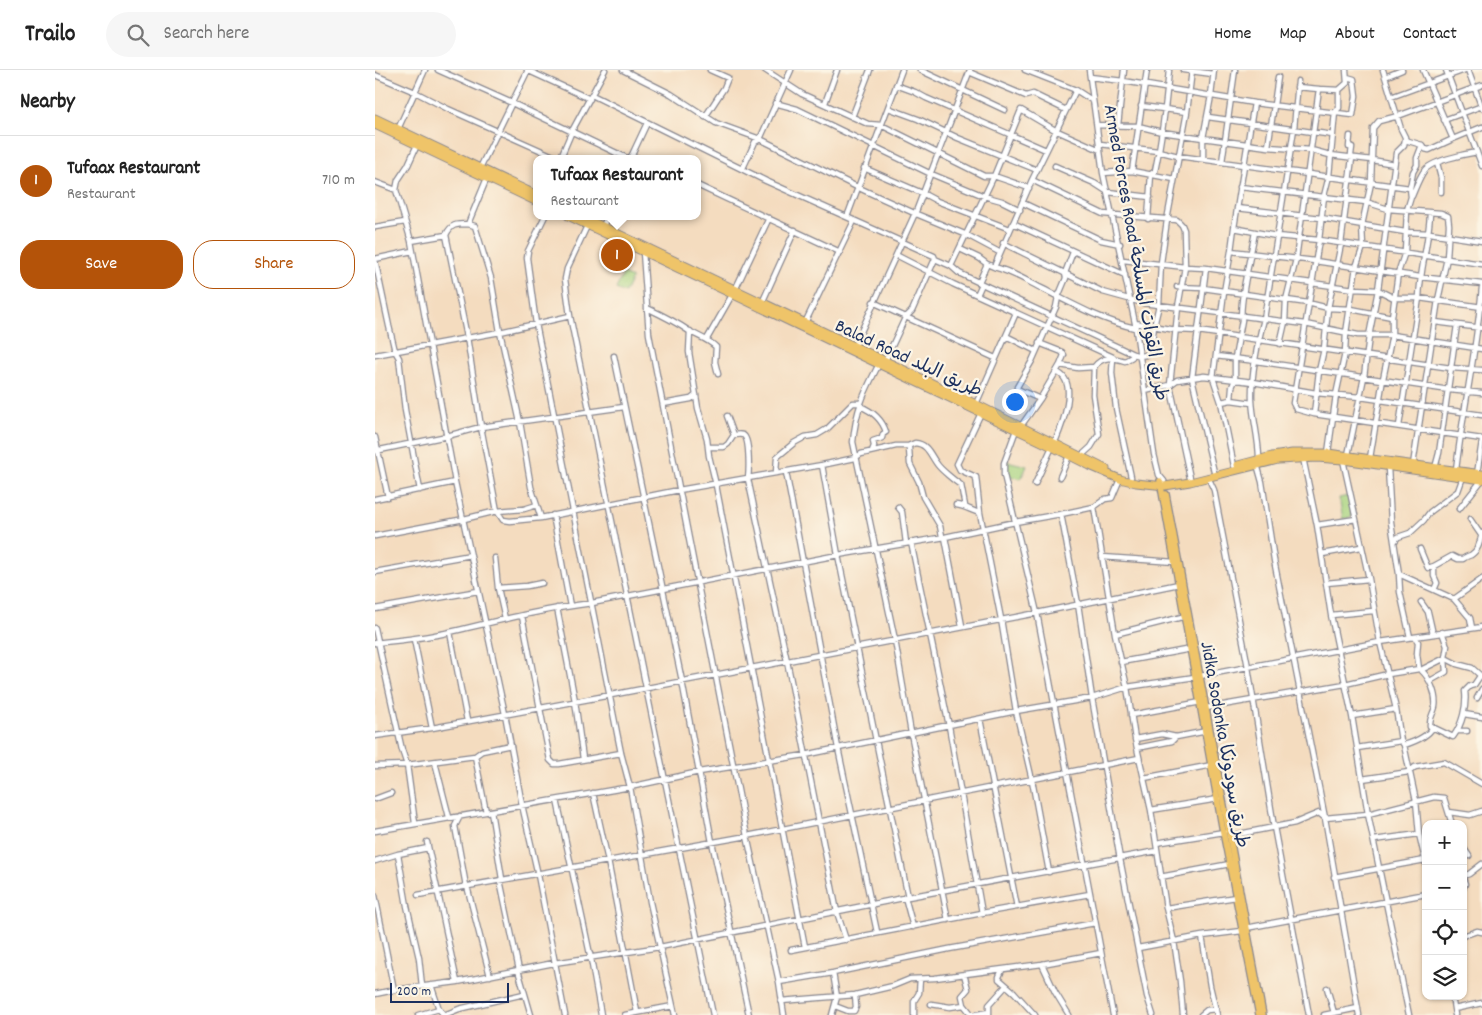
<!DOCTYPE html>
<html lang="en">
<head>
<meta charset="utf-8">
<style>
  :root { --surface:#fff; --page:#f6f6f6; --text:#222; --muted:#767676; --line:#e0e0e0; --accent:#b45309 }
  body { margin:0; font-family:Dekko,"Playpen Sans Arabic",sans-serif; background:var(--page); color:var(--text) }
  .controls { position:absolute; right:15px; bottom:15px; display:grid; overflow:hidden; border-radius:10px; box-shadow:0 1px 4px #0004 }
  .controls button { width:45px; height:45px; display:grid; place-items:center; padding:0; border:0; border-bottom:1px solid var(--line); background:var(--surface); color:var(--text); font:25px sans-serif }
  .scale { position:absolute; left:15px; bottom:12px; width:119px; box-sizing:border-box; padding-left:5px; border:2px solid #1b2f5e; border-top:0; font-size:14px; line-height:18px; white-space:nowrap; color:#1b2f5e; -webkit-text-stroke:4px #fcf5e5; paint-order:stroke }
  .you { position:absolute; left:639px; top:331px; width:18px; height:18px; margin:-12px; border:4px solid #fff; border-radius:50%; background:#1a73e8; box-shadow:0 0 0 8px #1a73e833 }
  .badge { display:grid; place-items:center; width:32px; height:32px; border-radius:50%; background:var(--accent); color:#fff; font-size:16px; font-weight:700 }
  .pin { position:absolute; translate:-50% -50%; border:2px solid #fff; box-shadow:0 1px 5px #0006 }
  .popup { position:absolute; left:158px; top:85px; width:168px; height:65px; box-sizing:border-box; display:grid; place-content:center; border-radius:10px; background:var(--surface); filter:drop-shadow(0 1px 4px #0005); font-size:16px; white-space:nowrap; color:var(--muted) }
  .popup b { font-size:19px; color:var(--text) }
  .popup::after { content:''; position:absolute; left:50%; top:100%; margin-left:-10px; border:10px solid transparent; border-top-color:var(--surface) }
  .list { margin:0; padding:0; list-style:none }
  h2 { display:flex; justify-content:space-between; align-items:center; height:65px; margin:0; padding:0 20px; font-size:21px }
  h2 small { font-size:16px; font-weight:400; color:var(--muted) }
  .list li { display:grid; grid-template-columns:32px 1fr auto; gap:15px; align-items:center; box-sizing:border-box; height:90px; padding:0 20px; border-top:1px solid var(--line) }
  .list b { display:block; font-size:19px; white-space:nowrap }
  .list p { margin:0; font-size:16px; white-space:nowrap; color:var(--muted) }
  .list em { font-size:16px; font-style:normal; color:var(--muted) }
  .actions { display:flex; gap:10px; padding:15px 20px }
  .actions a { flex:1; padding:11px 0; border:1px solid var(--accent); border-radius:20px; text-align:center; font-size:18px; color:var(--accent) }
  .actions .main { background:var(--accent); color:#fff }
  .icon { flex:none; width:28px; height:28px; fill:none; stroke:currentColor; stroke-width:2; stroke-linecap:round; stroke-linejoin:round }
  .map { position:relative; flex:none; width:1107px; height:945px; overflow:hidden }
  header { display:flex; align-items:center; gap:30px; box-sizing:border-box; height:70px; padding:0 25px; background:var(--surface); border-bottom:1px solid var(--line) }
  header strong { font-size:24px }
  nav { display:flex; gap:28px; margin-inline-start:auto; font-size:18px }
  .search { width:350px; height:45px; background:var(--page); display:flex; align-items:center; gap:12px; box-sizing:border-box; padding:0 18px; border-radius:28px; color:var(--muted); font-size:19px }
  main { display:flex }
  aside { flex:1; background:var(--surface) }
  .map>svg:first-child { display:block }
  .green { fill:#a8d37f; stroke:#62816e }
  .lines { fill:none; stroke-linecap:round; stroke-linejoin:round }
  .minor-casing { stroke:#88868e; stroke-width:7 }
  .major-casing { stroke:#88868e; stroke-width:8 }
  .highway-casing { stroke:#88868e; stroke-width:9 }
  .minor { stroke:#fff; stroke-width:4.5 }
  .major { stroke:#efc469; stroke-width:5.5 }
  .highway { stroke:#efc469; stroke-width:7 }
  .labels { text-anchor:middle; dominant-baseline:central; stroke-width:4.5; stroke-linejoin:round; paint-order:stroke }
  .street-label { font-size:19px; fill:#1b2f5e; stroke:#fcf5e5 }
</style>
</head>
<body>
<header>
<strong>Trailo</strong>
<div class="search"><svg class="icon" aria-label="search" viewBox="0 0 24 24"><circle cx="10" cy="10" r="6"/><path d="M15 15l6 6"/></svg>Search here</div>
<nav><a>Home</a><a>Map</a><a>About</a><a>Contact</a></nav>
</header>
<main>
<aside>
<h2>Nearby<small></small></h2>
<ul class="list">
<li><span class="badge">1</span><div><b>Tufaax Restaurant</b><p>Restaurant</p></div><em>710 m</em></li>
</ul>
<div class="actions"><a class="main">Save</a><a>Share</a></div>
</aside>
<div class="map">
<svg width="1107" height="945" viewBox="0 0 1107 945">
  <rect width="100%" height="100%" fill="#fcf5e5"/>
  <filter id="ink" filterUnits="userSpaceOnUse"><feTurbulence type="fractalNoise" baseFrequency=".02" numOctaves="2"/><feDisplacementMap in="SourceGraphic" scale="10" xChannelSelector="R" yChannelSelector="G"/><feConvolveMatrix kernelMatrix="1 2 1 2 8 2 1 2 1" color-interpolation-filters="sRGB"/></filter>
  <filter id="wash" filterUnits="userSpaceOnUse"><feTurbulence type="fractalNoise" baseFrequency=".0096" numOctaves="4" result="noise"/><feDisplacementMap in="SourceGraphic" scale="20" xChannelSelector="R" yChannelSelector="G"/><feGaussianBlur stdDeviation="1.12" result="paint"/><feColorMatrix in="noise" values="0 0 0 0 0 0 0 0 0 0 0 0 0 0 0 0 0 1.4 0 .05"/><feComposite in="paint" operator="in"/></filter>
  <g filter="url(#wash)">
    <rect width="100%" height="100%" fill="#f4dcbf"/>
    <path class="green" d="M 248,204 L 257,208 L 250,223 L 241,219 Z
      M 632,391 L 652,396 L 646,409 L 631,405 Z
      M 973,426 L 977,447 L 968,449 L 964,428 Z"/>
  </g>
  <g filter="url(#ink)">
    <g class="lines">
      <defs>
        <path id="minor" d="M 63,0 L 137,33 L 254,89
          M 152,0 L 215,29
          M 248,0 L 296,24 L 341,53 L 385,69 L 482,117 L 539,143 L 592,165 L 624,182
          M 390,0 L 427,24 L 493,54 L 506,55 L 609,106 L 619,106 L 646,40 L 680,60 L 725,80
          M 545,0 L 630,40
          M 650,0 L 701,20 L 718,31
          M 714,0 L 728,103 L 760,253 L 779,384 L 784,405 L 789,411
          M 808,0 L 838,4
          M 971,0 L 972,13 L 964,20 L 964,38 L 960,42 L 954,106 L 949,126 L 944,170 L 918,333 L 921,339 L 939,344 L 1107,369
          M 1048,0 L 1078,69
          M 1071,0 L 1107,96
          M 1093,0 L 1107,38
          M 594,2 L 651,26 L 658,24 L 691,40
          M 0,5 L 40,22 L 73,39 L 185,89
          M 715,7 L 748,11 L 879,33 L 978,45 L 981,26 L 979,9 L 972,7
          M 1010,7 L 1027,0
          M 521,15 L 540,22 L 551,28 L 671,80
          M 944,19 L 964,20
          M 701,20 L 657,110 L 619,197 C 636,201 652,211 668,219 C 697,234 728,251 760,258
          M 217,25 L 391,111 L 559,186 L 560,189 L 537,241 L 530,248 L 510,291
          M 1016,27 L 1090,0
          M 400,33 L 422,39 L 554,103 L 609,126 L 627,131 L 645,140
          M 450,33 L 462,0
          M 766,36 L 812,42
          M 513,38 L 543,49 L 583,68 L 662,100
          M 330,47 L 349,18 L 353,8 L 335,0
          M 477,47 L 495,0
          M 833,47 L 958,65
          M 1069,50 L 1107,36
          M 722,55 L 763,56 L 787,62 L 828,68 L 893,77 L 936,80 L 955,85 L 997,90 L 1019,94
          M 743,55 L 749,0
          M 23,59 L 50,0
          M 725,74 L 783,81 L 803,86 L 1035,118
          M 42,75 L 33,95 L 23,110 L 21,120 L 36,171 L 80,412 L 130,644 L 147,735 L 163,805 L 190,945
          M 1047,75 L 1050,79 L 1054,80 L 1078,69 L 1107,57
          M 893,77 L 903,7
          M 257,85 L 272,53
          M 256,86 L 266,89
          M 185,89 L 197,61 L 230,0
          M 828,89 L 828,68 L 836,26 L 839,0
          M 847,92 L 860,0
          M 1062,93 L 1066,108 L 1066,122
          M 680,96 L 719,113 L 733,122 L 775,127
          M 368,98 L 380,72 L 385,69 L 416,0
          M 489,98 L 547,123 L 562,131 L 635,159
          M 104,100 L 153,0
          M 757,101 L 772,0
          M 728,103 L 757,101 L 799,109
          M 112,108 L 93,154 C 81,154 76,154 71,165 L 92,267 L 106,357 L 122,441 L 128,450 L 135,451 L 166,448 L 304,420 L 447,395 L 480,388 L 486,384 L 521,376 L 533,376 L 540,373 C 553,374 555,385 562,394 C 565,399 581,412 586,415 L 590,436
          M 657,110 L 728,144 L 802,150 L 807,155 L 809,160 L 810,197 L 803,237 L 795,315 L 815,408
          M 0,112 L 21,120
          M 322,115 L 465,182
          M 865,117 L 991,132 L 1013,139 L 1066,143 L 1073,146 L 1074,155 L 1072,188 L 1063,230 L 1038,395
          M 1037,126 C 1041,117 1044,108 1049,101 C 1055,91 1090,84 1102,82
          M 648,133 L 726,170 L 745,174
          M 862,138 L 946,148 L 1030,162 L 1055,163 L 1107,171
          M 170,146 L 153,181 L 152,188 L 161,254 L 246,683 L 255,717 L 275,832 L 300,945
          M 472,147 L 527,0
          M 773,149 L 776,104 L 780,101 C 787,68 791,34 794,0
          M 638,153 L 750,205
          M 93,154 L 100,156 L 116,208 L 125,262 L 145,352 L 156,417 L 166,448
          M 212,156 L 192,199 L 190,209 L 195,246 L 338,945
          M 0,157 L 30,152
          M 228,157 L 232,146
          M 859,158 L 901,166 L 944,170 L 1107,194
          M 36,171 L 71,165
          M 628,173 L 728,222 L 768,233 L 930,254 L 983,265 L 1017,265 L 1107,279
          M 585,179 L 604,188 L 612,194
          M 856,181 L 940,191 L 1045,207 L 1107,214
          M 268,182 L 274,264 L 372,766 L 404,912 L 409,945
          M 521,185 L 578,214 L 738,287 L 737,303 L 741,338 L 756,407
          M 0,189 L 37,181
          M 560,189 L 576,196 L 619,106 L 654,118
          M 0,190 L 14,256 L 20,281 L 24,288 L 30,340 L 45,420
          M 748,190 L 810,197 L 831,198 L 979,219 L 1003,220 L 1019,228 L 1044,228 L 1107,237
          M 576,196 L 584,203 L 607,214 L 758,284
          M 831,198 L 817,308 L 839,402
          M 802,217 L 828,218 L 933,233 L 953,238 L 976,239 L 1017,247
          M 360,220 L 394,148
          M 602,225 L 607,214 L 604,212 L 612,194 L 619,197
          M 498,232 L 620,288
          M 387,233 L 420,160
          M 272,238 C 287,245 301,252 314,261 C 324,267 333,269 341,277 L 340,292 L 343,304
          M 1060,252 L 1107,258
          M 430,253 L 479,151
          M 760,253 L 801,260 L 823,261 L 1076,298 L 1107,300
          M 315,261 L 314,282 L 323,338 L 332,369 L 334,386 L 341,415 L 430,877
          M 631,266 L 661,281
          M 332,269 L 357,225
          M 664,273 L 687,282 L 689,285 L 685,295
          M 905,274 L 910,252 L 911,230 L 921,189 L 944,19 L 922,17
          M 479,277 L 542,139 L 595,0
          M 0,285 L 125,262 L 195,246
          M 239,286 L 307,611 L 337,772 L 374,945
          M 841,286 L 881,291 L 1074,320 L 1107,323
          M 504,294 C 489,323 481,339 478,372 L 520,570 L 536,663 L 573,850
          M 770,321 L 795,315 L 802,310 L 829,306 L 878,312 L 941,323 L 985,327 L 1107,345
          M 665,329 L 642,319 L 642,317 L 657,291 L 681,237 L 683,227 L 691,208 L 690,203 L 698,182
          M 856,330 L 857,317 L 860,310 L 860,288 L 867,250 C 863,235 877,180 880,162
          M 846,332 L 856,330 L 877,333
          M 288,334 L 316,329 L 321,325
          M 601,334 L 641,243
          M 485,336 C 497,341 507,349 511,362 L 508,364 L 507,368 L 498,371 L 499,376 L 497,381
          M 606,343 L 582,394 L 585,400 L 601,407 L 605,443 L 626,549 L 641,641 L 657,710 L 674,802
          M 939,344 L 944,301 L 949,279 L 953,238 L 966,174 L 977,88 L 976,85 L 977,77 L 974,77 L 975,66
          M 646,356 L 665,329 L 685,295 L 703,298 L 719,297 C 727,286 738,287 750,291 L 757,287 L 758,284 C 765,286 770,287 776,282 L 779,256 L 784,235 L 786,193 L 792,150 L 812,42 L 817,0
          M 1024,356 L 1044,228 C 1045,199 1054,172 1055,143
          M 641,360 L 629,393 L 629,405 L 662,543 L 738,945
          M 359,365 C 362,365 365,364 368,365 C 375,368 374,401 373,409 L 412,591 L 462,842 L 471,870
          M 0,367 L 13,427
          M 680,372 C 687,356 705,310 681,302
          M 533,376 L 534,378 L 535,394 L 544,412 L 548,427 L 565,456 L 567,466
          M 333,377 L 349,377 L 353,374 L 359,365 L 352,346
          M 0,381 L 72,366 L 106,357 L 249,337
          M 953,383 L 961,325 L 970,283 L 971,263 L 981,197 L 988,177 L 987,155 L 996,113 L 998,58 L 1004,51 L 1023,46 L 1107,15
          M 973,385 L 989,307 L 994,266 L 1003,220 L 1021,83 L 1029,75 L 1030,70
          M 706,386 L 716,377 L 724,364 L 718,325 L 719,297
          M 928,388 L 942,455 L 956,545 L 977,646 L 993,744 L 1034,945
          M 995,388 L 1008,309 L 1017,265 L 1017,247 L 1023,203 L 1030,182 L 1032,140 L 1036,127 L 1035,118 L 1038,102 L 1042,95 L 1042,88 L 1047,75 L 1030,70 L 1030,67 L 1026,59 L 1008,0
          M 884,389 C 884,369 878,350 877,330 C 876,304 882,275 889,249 L 919,59 L 923,11
          M 968,390 L 994,509 L 1005,572 L 1021,639 L 1026,671 L 1029,675 L 1041,731 L 1044,764 L 1051,794
          M 882,394 L 887,412 L 899,490 L 950,748 L 984,945
          M 447,395 L 463,485 L 533,827
          M 859,396 L 846,332 L 838,308 L 849,222 L 856,181 L 859,158 L 879,33
          M 1013,397 L 1016,452 L 1024,504 L 1025,522 L 1035,567
          M 1060,398 L 1064,383 L 1082,255
          M 1081,400 C 1088,339 1102,279 1107,217
          M 411,402 L 463,678 L 502,862
          M 401,403 L 402,387 L 419,373 L 430,367 L 442,365 L 452,359 L 478,333 L 485,333
          M 1102,404 L 1107,371
          M 685,407 L 694,386
          M 833,407 L 839,420 L 873,597 L 899,757 L 934,945
          M 660,414 L 677,377
          M 0,429 L 80,412
          M 581,435 C 590,436 597,441 605,443
          M 523,437 L 527,442 L 531,473
          M 719,437 L 740,564 L 752,617 L 760,669 L 776,740 L 791,838 L 799,871 L 805,911 L 808,945
          M 1084,439 L 1107,410
          M 686,444 L 703,534 L 717,628 L 745,789 L 772,926 L 778,945
          M 178,445 L 195,536
          M 1095,449 L 1106,465
          M 942,455 L 981,449
          M 0,466 L 89,449 L 122,441 L 149,439 L 162,435
          M 570,467 L 587,556
          M 1020,471 L 1023,467 L 1035,463 L 1049,450 L 1055,442 L 1083,421 L 1088,407
          M 536,472 L 574,656 L 607,843
          M 1045,479 L 1052,496 L 1053,498 L 1059,496 L 1059,506 L 1062,513 L 1059,520
          M 947,484 L 986,477
          M 727,487 L 800,492
          M 120,488 L 123,518 L 130,549
          M 1059,496 L 1077,486 L 1083,489 L 1088,489 C 1090,487 1093,486 1096,485 C 1104,480 1105,471 1107,463
          M 0,502 L 96,485
          M 1024,504 L 1079,529 L 1095,548 L 1097,558
          M 951,513 L 994,509
          M 123,518 L 152,516 L 167,513
          M 1079,529 L 1107,509
          M 1046,532 L 1053,542 L 1058,564
          M 182,538 L 200,631 L 208,689
          M 0,539 L 103,521
          M 956,545 L 998,541
          M 147,546 L 175,690 L 179,694 L 184,694 L 246,683
          M 0,558 L 27,680 L 32,695 L 40,753
          M 75,562 L 92,651
          M 740,564 L 811,546
          M 1040,567 L 1043,572 L 1042,584 L 1044,599
          M 39,569 L 57,658
          M 0,573 C 25,570 51,568 75,562 C 122,551 169,539 217,533 L 463,485 L 570,467 L 640,452 L 686,444 L 719,437 L 730,429 L 737,428 L 745,409
          M 1070,588 L 1082,594 L 1097,598 L 1106,606
          M 746,592 L 816,579
          M 1046,600 C 1055,608 1062,625 1060,637 C 1058,645 1054,648 1055,656 L 1078,667 C 1087,655 1092,636 1090,621 L 1095,616 L 1099,615 L 1105,606
          M 1055,611 L 1071,602 L 1070,589
          M 1102,628 L 1107,619
          M 831,638 L 970,614 L 1013,604 L 1044,599 L 1046,600 L 1070,588 L 1072,576 L 1067,562
          M 1089,644 L 1107,647
          M 756,645 L 826,632
          M 977,646 L 1021,639
          M 605,649 L 642,837
          M 1082,661 L 1092,661
          M 0,666 L 57,658 L 236,625 L 662,543 L 804,514
          M 760,669 L 787,664 L 801,667 L 832,661
          M 1029,675 C 1039,672 1053,666 1058,657
          M 762,678 L 797,671 L 801,667
          M 982,678 L 1026,671
          M 100,686 L 111,742
          M 60,692 L 74,747
          M 0,696 L 32,695 L 100,686 L 107,681 L 136,675
          M 769,708 L 837,695
          M 987,709 L 1034,702 L 1040,697 L 1069,692 L 1107,714
          M 218,723 L 233,791 L 262,942
          M 0,729 L 16,723
          M 182,730 L 216,889 L 226,945
          M 776,740 L 843,729
          M 116,741 L 127,809
          M 1074,742 L 1095,745 L 1107,741
          M 85,746 L 80,756 L 91,816
          M 0,761 L 255,717 L 324,702 L 430,685 L 641,641 L 717,628 L 752,617 L 820,607 L 1005,572 L 1107,557
          M 854,766 L 920,753 L 944,743 L 950,748 L 993,744 L 1059,727 L 1069,728 L 1077,754
          M 999,770 L 1044,764
          M 52,772 L 82,912
          M 781,773 L 849,762
          M 1088,777 L 1094,786
          M 23,784 L 32,836 L 44,888 L 47,916
          M 0,791 L 23,784 L 53,778
          M 1088,806 L 1094,804 L 1107,794
          M 785,807 L 855,794
          M 959,807 L 1050,790
          M 1088,807 L 1090,814 L 1088,819
          M 125,810 L 144,900
          M 92,816 L 115,906
          M 0,825 L 19,920
          M 43,825 L 372,766 L 764,688
          M 530,827 L 538,857
          M 791,838 L 861,827
          M 827,866 L 835,916 L 842,945
          M 1088,866 L 1102,861 L 1107,862
          M 763,878 L 827,866 L 867,861 L 871,858 L 1051,824
          M 416,880 L 607,843 L 715,824
          M 667,894 L 680,922 L 694,945
          M 143,900 L 156,945
          M 627,900 L 624,907 L 624,909 L 639,922 L 660,945
          M 589,904 L 593,919 L 587,926 L 589,935 L 597,945
          M 404,912 L 458,903 L 574,879 L 720,853
          M 56,915 L 64,939 L 69,945 L 84,939 L 149,924
          M 952,918 L 959,943
          M 0,924 L 19,920 L 82,912 L 179,893 L 285,877 L 533,827 L 782,781
          M 1077,926 L 1080,945
          M 406,931 L 480,925 L 518,916 L 535,909 L 560,908 L 667,894 L 726,883
          M 556,934 L 575,937 L 589,935
          M 460,936 L 473,941 L 479,941 L 481,937 L 480,925
          M 1079,939 L 1107,933
          M 43,945 L 64,939
          M 250,945 L 298,936
          M 457,945 L 462,927 L 458,903
          M 539,945 L 539,931 L 544,923 L 545,909
          M 597,945 L 614,942
          M 614,945 L 614,935 L 631,916
          M 826,945 L 832,940 L 841,939
          M 949,945 L 983,938"/>
        <path id="major" d="M 785,411 L 848,762 L 884,945
          M 791,424 L 888,945"/>
        <path id="highway" d="M 0,48 L 162,125
          M 0,55 L 162,132
          M 193,146 L 671,374 L 715,396 L 745,409 L 761,413 L 790,416 L 815,412 L 903,390 L 942,388 L 968,390 L 1107,410
          M 206,146 L 601,334 L 731,399
          M 863,395 L 897,386 L 917,383 L 953,383 L 1107,404"/>
      </defs>
      <use href="#minor" class="minor-casing"/>
      <use href="#major" class="major-casing"/>
      <use href="#highway" class="highway-casing"/>
      <use href="#minor" class="minor"/>
      <use href="#major" class="major"/>
      <use href="#highway" class="highway"/>
    </g>
  </g>
  <g class="labels">
    <g class="street-label">
      <text transform="translate(759 183) rotate(80)">Armed Forces Road طريق القوات المسلحة</text>
      <text transform="translate(533 290) rotate(25)">Balad Road طريق البلد</text>
      <text transform="translate(848 675) rotate(80)">Jidka Sodonka طريق سودونكا</text>
    </g>
  </g>
</svg>
<div class="controls">
<button>+</button>
<button>−</button>
<button><svg class="icon" aria-label="locate" viewBox="0 0 24 24"><circle cx="12" cy="12" r="6"/><path d="M12 2v4M12 18v4M2 12h4M18 12h4"/></svg></button>
<button><svg class="icon" aria-label="layers" viewBox="0 0 24 24"><path d="M12 4l9 5-9 5-9-5zM3 14l9 5 9-5"/></svg></button>
</div>
<div class="scale">200 m</div>
<div class="you"></div>
<div class="pin badge" style="left:242px;top:185px">1</div>
<div class="popup"><b>Tufaax Restaurant</b>Restaurant</div>
</div>
</main>
</body>
</html>
